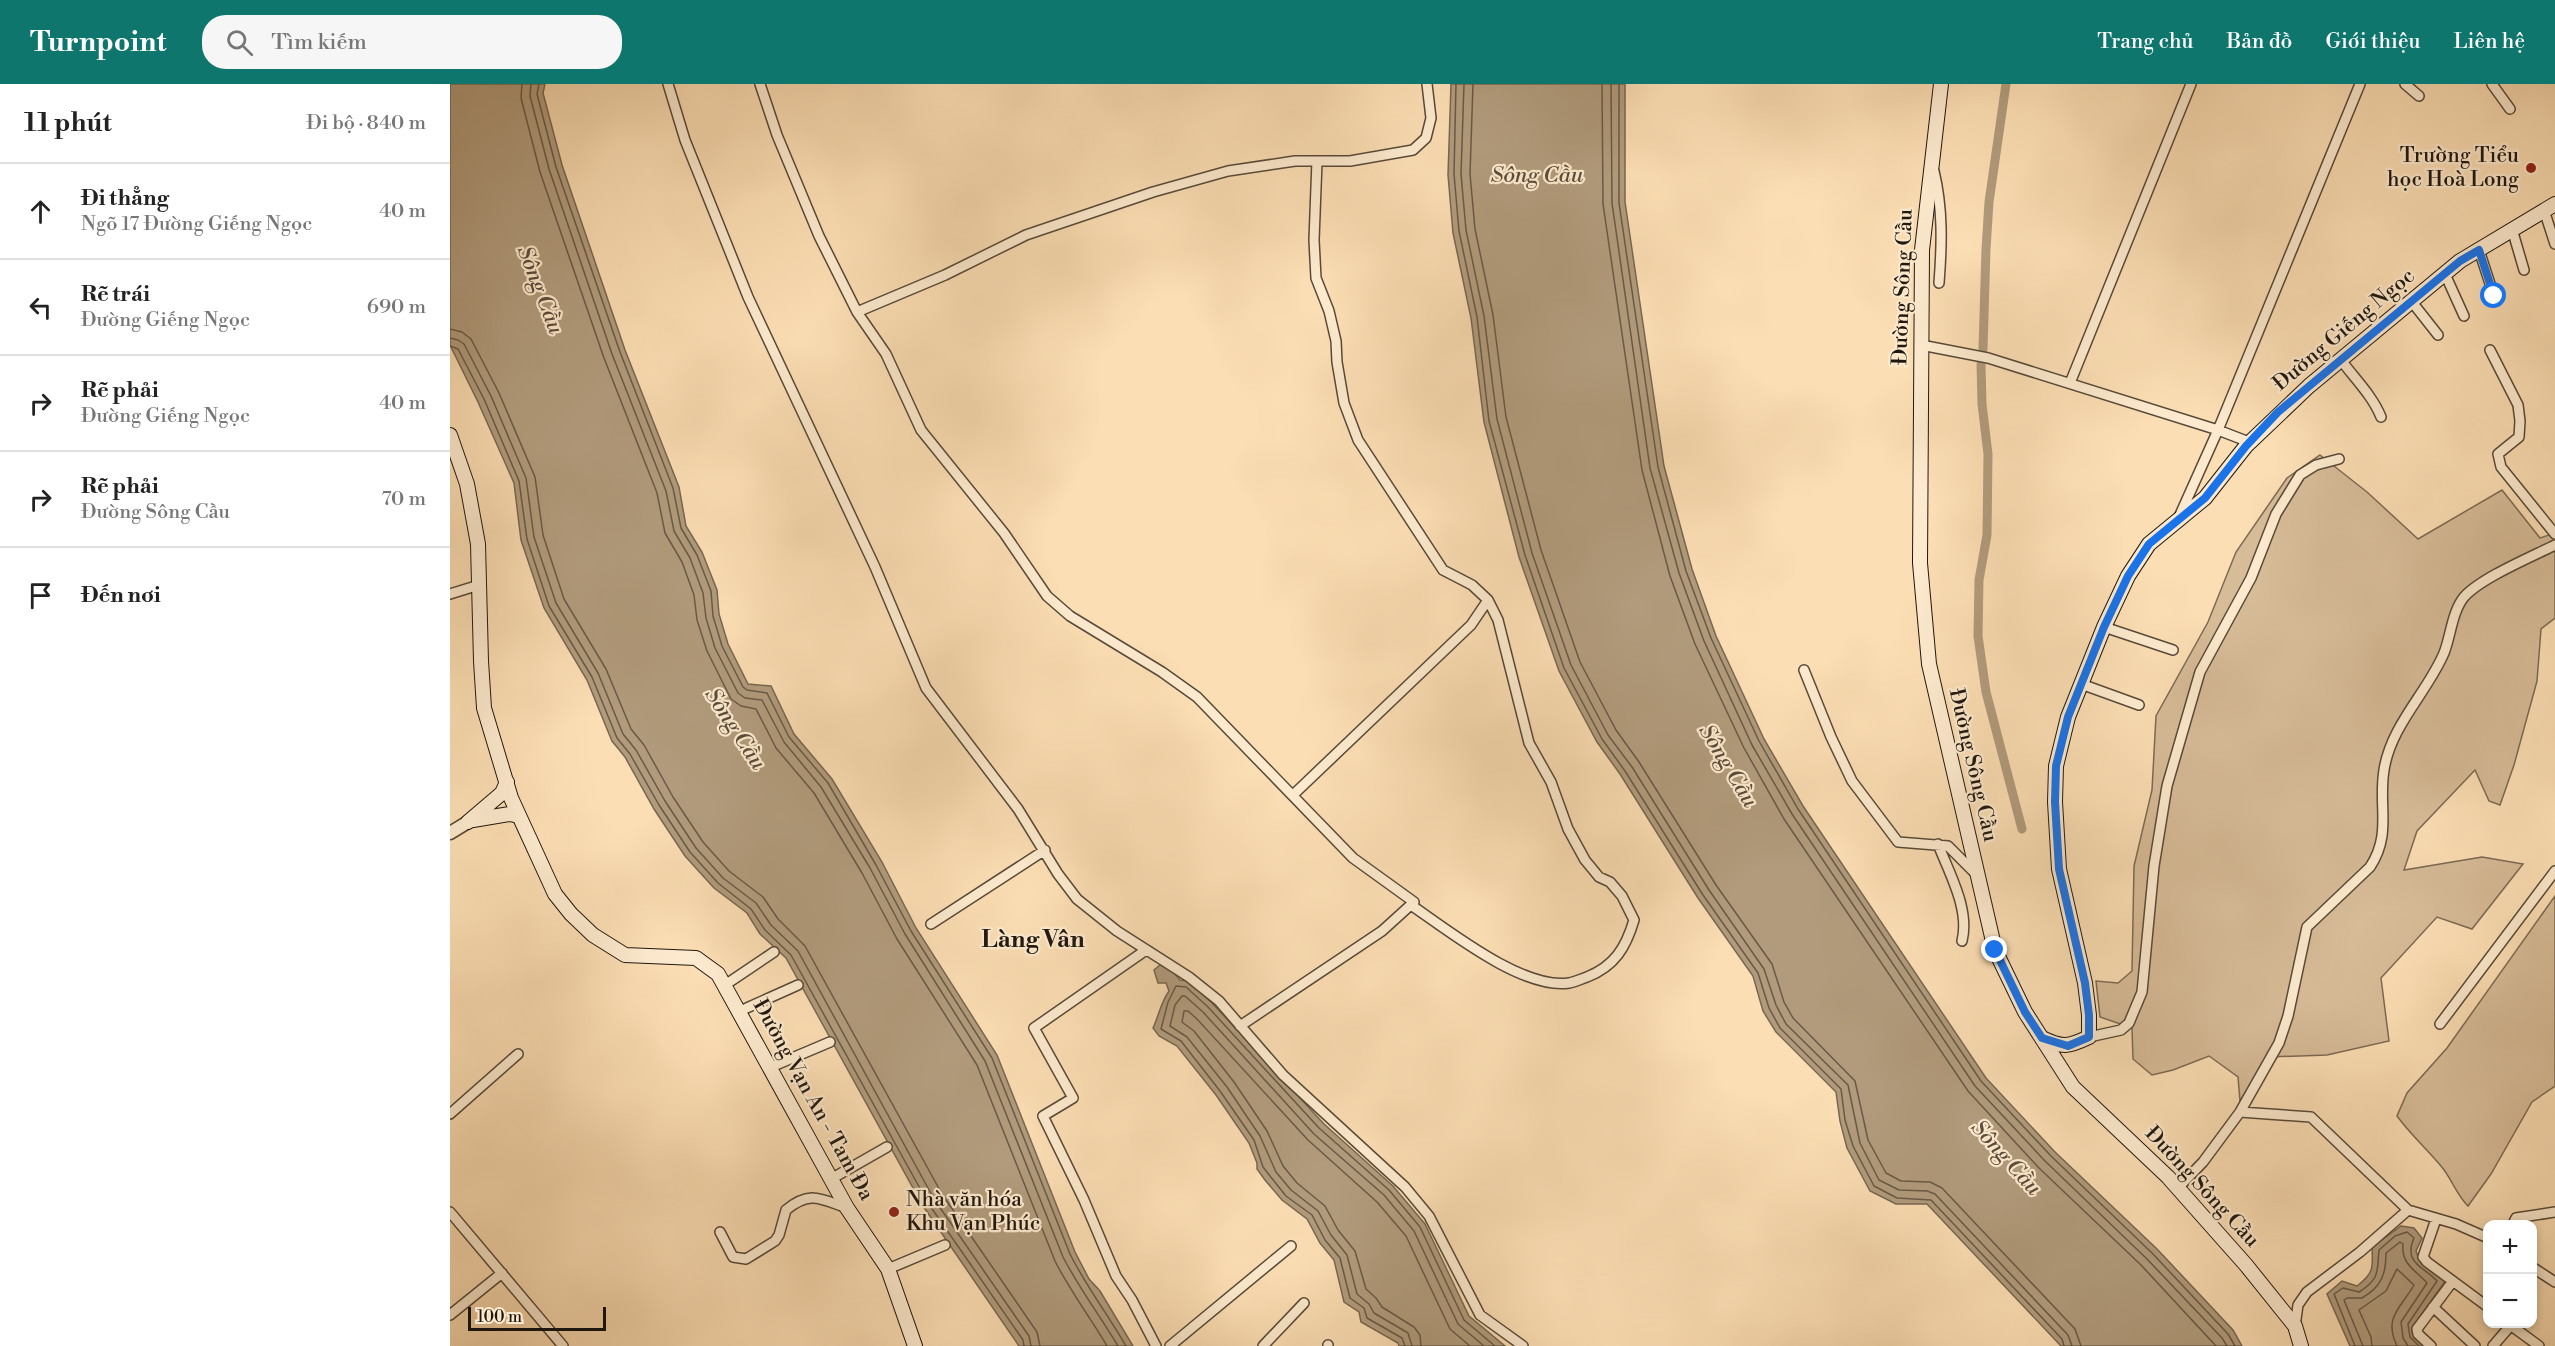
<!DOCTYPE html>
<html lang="vi">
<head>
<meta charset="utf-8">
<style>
  :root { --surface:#fff; --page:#f6f6f6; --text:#222; --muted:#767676; --line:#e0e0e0; --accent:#0f766e }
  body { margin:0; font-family:"Libre Bodoni",serif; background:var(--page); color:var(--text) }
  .controls { position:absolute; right:18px; bottom:18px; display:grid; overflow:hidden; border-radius:12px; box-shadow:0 3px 9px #0003 }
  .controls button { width:54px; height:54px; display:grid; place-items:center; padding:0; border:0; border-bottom:2px solid var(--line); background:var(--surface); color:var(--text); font:30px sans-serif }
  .scale { position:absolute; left:18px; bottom:15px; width:138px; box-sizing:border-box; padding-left:6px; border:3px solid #20180f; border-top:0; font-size:16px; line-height:21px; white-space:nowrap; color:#20180f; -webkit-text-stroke:4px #fdeace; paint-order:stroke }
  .stop { position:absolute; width:18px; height:18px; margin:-14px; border:4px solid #1a73e8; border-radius:50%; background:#fff }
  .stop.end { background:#1a73e8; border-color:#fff; box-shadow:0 2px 6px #0008 }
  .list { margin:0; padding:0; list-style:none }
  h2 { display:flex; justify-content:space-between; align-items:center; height:78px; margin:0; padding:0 24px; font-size:26px }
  h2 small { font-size:20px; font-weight:400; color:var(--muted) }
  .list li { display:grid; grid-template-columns:39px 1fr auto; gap:18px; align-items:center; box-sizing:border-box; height:96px; padding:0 24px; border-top:2px solid var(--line) }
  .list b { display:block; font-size:22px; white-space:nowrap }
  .list p { margin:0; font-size:20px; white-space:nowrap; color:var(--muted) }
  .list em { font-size:20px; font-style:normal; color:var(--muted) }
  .icon { flex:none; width:33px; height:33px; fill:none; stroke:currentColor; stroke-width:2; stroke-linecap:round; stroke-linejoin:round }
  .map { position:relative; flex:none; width:2105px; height:1262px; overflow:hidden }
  header { display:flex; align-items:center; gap:36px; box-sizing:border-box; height:84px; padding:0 30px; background:var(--accent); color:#fff }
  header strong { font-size:28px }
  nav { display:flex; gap:33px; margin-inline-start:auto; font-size:21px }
  .search { width:420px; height:54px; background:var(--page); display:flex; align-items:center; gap:15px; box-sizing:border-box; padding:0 21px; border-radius:24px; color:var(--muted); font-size:22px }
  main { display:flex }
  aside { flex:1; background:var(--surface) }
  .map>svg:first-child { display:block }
  .green { fill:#d7bc98; stroke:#7c6a54; stroke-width:1.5 }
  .water { fill:#b19b7c; stroke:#776750; stroke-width:1.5 }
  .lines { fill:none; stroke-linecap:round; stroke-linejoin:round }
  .shore { stroke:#685a46; stroke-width:1.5 }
  .canal { stroke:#b19b7c; stroke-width:9 }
  .minor-casing { stroke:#574a38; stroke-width:12 }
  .tertiary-casing { stroke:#574a38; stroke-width:15 }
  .secondary-casing { stroke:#20180f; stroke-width:16 }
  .minor { stroke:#fdeace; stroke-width:9 }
  .tertiary { stroke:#fdeace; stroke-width:12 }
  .secondary { stroke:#fdeace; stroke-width:14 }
  .route { stroke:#1a73e8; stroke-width:8 }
  .poi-dot { fill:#8f2418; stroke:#fdeace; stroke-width:2 }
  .labels { text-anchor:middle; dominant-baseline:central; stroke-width:4.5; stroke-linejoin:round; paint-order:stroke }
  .poi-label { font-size:21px; fill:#20180f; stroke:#fdeace; text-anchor:end }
  .street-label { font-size:21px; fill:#20180f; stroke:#fdeace }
  .water-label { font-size:22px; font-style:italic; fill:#5a4c3b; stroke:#fdeace }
  .quarter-label { font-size:24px; font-weight:bold; fill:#20180f; stroke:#fdeace }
</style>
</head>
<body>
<header>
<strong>Turnpoint</strong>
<div class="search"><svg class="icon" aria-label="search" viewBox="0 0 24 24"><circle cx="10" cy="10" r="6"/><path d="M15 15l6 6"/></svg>Tìm kiếm</div>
<nav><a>Trang chủ</a><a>Bản đồ</a><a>Giới thiệu</a><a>Liên hệ</a></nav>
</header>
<main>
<aside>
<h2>11 phút<small>Đi bộ · 840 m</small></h2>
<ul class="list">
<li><svg class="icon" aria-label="ahead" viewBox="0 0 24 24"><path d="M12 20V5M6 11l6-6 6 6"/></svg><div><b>Đi thẳng</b><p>Ngõ 17 Đường Giếng Ngọc</p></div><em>40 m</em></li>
<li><svg class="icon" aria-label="left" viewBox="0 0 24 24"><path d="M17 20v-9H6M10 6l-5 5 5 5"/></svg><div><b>Rẽ trái</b><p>Đường Giếng Ngọc</p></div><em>690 m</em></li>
<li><svg class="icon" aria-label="right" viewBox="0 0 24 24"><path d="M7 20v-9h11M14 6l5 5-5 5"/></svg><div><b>Rẽ phải</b><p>Đường Giếng Ngọc</p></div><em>40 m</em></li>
<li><svg class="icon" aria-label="right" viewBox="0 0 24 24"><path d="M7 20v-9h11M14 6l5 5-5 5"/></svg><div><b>Rẽ phải</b><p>Đường Sông Cầu</p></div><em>70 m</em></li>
<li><svg class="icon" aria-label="arrive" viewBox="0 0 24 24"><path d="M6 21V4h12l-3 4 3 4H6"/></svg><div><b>Đến nơi</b></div></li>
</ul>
</aside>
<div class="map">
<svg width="2105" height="1262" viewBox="0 0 2105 1262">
  <rect width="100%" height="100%" fill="#fcdeb4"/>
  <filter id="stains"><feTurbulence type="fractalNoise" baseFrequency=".00333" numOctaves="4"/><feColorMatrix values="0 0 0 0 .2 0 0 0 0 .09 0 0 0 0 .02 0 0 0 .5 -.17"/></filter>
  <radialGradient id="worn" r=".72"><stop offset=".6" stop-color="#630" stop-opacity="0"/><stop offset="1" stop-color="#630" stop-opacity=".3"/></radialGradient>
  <path class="green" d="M 1870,371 L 1917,408 L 1968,455 L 2052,406 L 2090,454 L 2105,449 L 2105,534 L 2091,545 L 2087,597 L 2064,681 L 2050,721 L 2039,717 L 2025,686 L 1967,747 L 1954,786 L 2032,773 L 2073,780 L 2022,845 L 1987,833 L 1931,894 L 1939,957 L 1877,971 L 1818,973 L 1790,1017 L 1788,993 L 1759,972 L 1723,986 L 1702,991 L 1683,975 L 1682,944 L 1650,933 L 1646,897 L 1668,899 L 1682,887 L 1684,782 L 1702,706 L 1706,632 L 1758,538 L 1786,468 L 1837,394 Z
    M 2105,812 L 2105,1002 L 2082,1018 L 2041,1090 L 2018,1122 C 2006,1110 2002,1095 1991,1082 C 1977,1065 1960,1050 1947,1032 L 1957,1009 L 1997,964 Z"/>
  <path class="water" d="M 0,0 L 95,0 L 93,9 L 112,81 L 175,266 L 229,403 L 236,442 L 252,468 L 267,506 L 269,530 L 278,560 L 298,600 L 321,602 L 344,650 L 382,695 L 432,778 L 466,844 L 547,971 L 625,1168 L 639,1195 L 650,1207 L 683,1262 L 569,1262 L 473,1122 L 336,874 L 310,850 L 297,829 L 264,804 L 235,772 L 204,725 L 175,673 L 162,657 L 137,596 L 94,524 L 71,456 L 64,399 L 28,318 L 0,261 Z
    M 1001,0 L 1175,0 L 1175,118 L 1214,382 L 1242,485 L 1266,552 L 1314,655 L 1353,722 L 1536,994 L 1605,1068 L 1707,1165 L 1783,1246 L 1792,1262 L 1611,1262 L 1477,1120 L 1446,1120 L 1420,1107 L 1397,1064 L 1390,1037 L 1386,1008 L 1326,948 L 1313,927 L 1303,892 L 1248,814 L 1170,690 L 1147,658 L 1109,587 L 1069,473 L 1034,338 L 1021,234 L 1003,149 L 998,91 Z
    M 710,881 L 721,885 L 730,896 L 738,897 L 762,919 L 874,1040 L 943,1102 L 975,1140 L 1019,1232 L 1055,1262 L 949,1262 L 948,1259 L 911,1238 L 909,1228 L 894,1218 L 884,1176 L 870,1159 L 857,1135 L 832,1116 L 815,1096 L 807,1085 L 807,1079 L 799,1059 L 766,1011 L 727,962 L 709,952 L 703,944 C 709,931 711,918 719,907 L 716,899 L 708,899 L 704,886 Z
    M 1951,1142 L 1964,1144 L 1972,1154 L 1966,1167 L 1969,1175 L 1996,1196 L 1964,1241 L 1966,1250 L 1977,1262 L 1900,1262 L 1877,1210 L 1892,1197 L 1907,1202 C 1924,1189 1923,1184 1922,1163 Z"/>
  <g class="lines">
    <path class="shore" d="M 72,0 L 71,14 L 90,88 L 154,274 L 207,409 L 215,449 L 232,478 L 244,511 L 247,536 L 257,567 L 281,615 L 291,622 L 306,625 L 326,664 L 364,709 L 412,789 L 447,855 L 527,981 L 605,1177 C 620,1207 640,1233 657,1262
      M 81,0 L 80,12 L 99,85 L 162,270 L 216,407 L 224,447 L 240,474 L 253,509 L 256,534 L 265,564 L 288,609 L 295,614 L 312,616 L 334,658 L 371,703 L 420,784 L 455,850 L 535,977 L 613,1173 C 629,1204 650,1232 668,1262
      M 89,0 L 87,10 L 106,83 L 170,268 L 223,404 L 231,444 L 247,471 L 261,507 L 263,532 L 272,562 L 293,603 L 297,606 L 317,609 L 339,653 L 378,699 L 426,781 L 461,847 L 542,974 L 620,1170 C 636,1202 658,1231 676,1262
      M 1006,0 L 1004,90 L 1009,147 L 1027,233 L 1039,337 L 1075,471 L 1114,584 L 1152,655 L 1175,687 L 1253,811 L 1308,889 L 1319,924 L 1330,944 L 1391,1005 L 1395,1036 L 1403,1062 L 1424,1102 L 1447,1114 L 1481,1116 L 1612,1255 L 1614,1262
      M 1014,0 L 1011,90 L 1016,146 L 1034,232 L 1047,335 L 1082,469 L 1121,581 L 1158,651 L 1182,683 L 1259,806 L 1314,885 L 1326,921 L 1336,940 L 1398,1001 L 1410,1059 L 1429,1096 L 1449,1106 L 1477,1107 L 1485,1110 L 1618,1251 L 1622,1262
      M 1023,0 L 1020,90 L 1025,145 L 1043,231 L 1056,333 L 1091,466 L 1130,578 L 1166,646 L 1189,678 L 1266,801 L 1322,880 L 1334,918 L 1343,934 L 1405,997 L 1418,1056 L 1436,1089 L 1451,1097 L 1480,1098 L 1492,1104 L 1625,1245 L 1631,1262
      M 1152,0 L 1153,120 L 1192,386 L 1220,492 L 1245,560 L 1294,664 L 1334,735 L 1518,1007 L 1589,1084 L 1691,1181 L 1766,1262
      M 1161,0 L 1162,119 L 1200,384 L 1229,489 L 1254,557 L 1302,661 L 1342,730 L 1525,1002 L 1595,1077 L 1697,1175 L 1772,1254 L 1777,1262
      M 1169,0 L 1169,119 L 1208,383 L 1236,487 L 1261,554 L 1309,657 L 1348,725 L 1531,997 L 1601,1072 L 1703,1170 L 1778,1250 L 1785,1262
      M 0,245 L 12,248 L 21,255 L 49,309 L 85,393 L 93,451 L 114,515 L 156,585 L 181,645 L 194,661 L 223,713 L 253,758 L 279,787 L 313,813 L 328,835 L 355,862 L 492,1110 L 587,1248 L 590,1262
      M 0,254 L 8,256 L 14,260 L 41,312 L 76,394 L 84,453 L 106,519 L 148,589 L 173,650 L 186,666 L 215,717 L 246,764 L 273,794 L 306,819 L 321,841 L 348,867 L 484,1115 L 579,1252 L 581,1262
      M 0,262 L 8,265 L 34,315 L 69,397 L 77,455 L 99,522 L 142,593 L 167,654 L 180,670 L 209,721 L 240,768 L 268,799 L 301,825 L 315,846 L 341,871 L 478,1119 L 573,1256 L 574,1262
      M 955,1262 L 952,1254 L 917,1234 L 914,1224 L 900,1214 L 890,1174 L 875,1156 L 862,1131 L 836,1112 L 820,1092 L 813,1083 L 804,1056 L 770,1007 L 731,957 L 711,945 L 718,918 L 726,902 L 736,903 L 758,923 L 869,1044 L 939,1106 L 970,1143 L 1014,1236 L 1045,1262
      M 962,1262 L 958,1249 L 924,1229 L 919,1220 L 907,1210 L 897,1171 L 881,1151 L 868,1127 L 841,1106 L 826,1088 L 810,1052 L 777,1003 L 737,953 L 720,942 L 725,921 L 732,912 L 735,912 L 753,928 L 864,1050 L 934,1111 L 964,1147 L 1008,1240 L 1034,1262
      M 971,1262 L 970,1251 L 964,1243 L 932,1223 L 926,1214 L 916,1205 L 905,1167 L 888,1146 L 875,1122 L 847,1099 L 833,1082 L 817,1047 L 784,998 L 744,947 L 732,938 L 734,927 L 738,927 L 747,935 L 858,1056 L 927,1118 L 956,1152 L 1000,1245 L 1020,1262
      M 1905,1262 L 1884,1210 L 1893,1204 L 1909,1208 C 1930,1195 1927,1188 1929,1166 L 1945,1152 L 1957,1148 L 1964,1154 C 1953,1179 1973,1182 1987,1197 L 1958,1240 L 1960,1253 L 1969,1262
      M 1913,1262 L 1894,1216 L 1897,1214 L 1912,1214 C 1931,1203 1936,1191 1936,1169 L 1950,1158 L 1953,1160 C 1951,1181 1966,1186 1977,1199 L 1951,1238 L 1953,1254 L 1958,1262
      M 1922,1262 L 1921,1253 L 1909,1226 L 1936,1207 L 1947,1185 L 1964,1201 C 1951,1224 1933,1233 1947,1262"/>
    <path class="canal" d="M 1533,265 L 1536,165 L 1539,118 L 1556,0
      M 1531,280 L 1532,320 L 1538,370 L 1537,451 L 1529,496 L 1528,552 L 1536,608 L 1572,745"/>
    <defs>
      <path id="minor" d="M 218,0 L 235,56 L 298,213 L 425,483 L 476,604 L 568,725 L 608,790 L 627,815 L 667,847 L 739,893 L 769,917 L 833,991 L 955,1103 L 979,1132 L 1030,1231 L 1073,1262
        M 310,0 L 327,51 L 369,152 L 407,228 L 436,270 L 471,346 L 554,449 L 597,512 L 620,532 L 712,588 L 747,613 L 903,774 L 964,818 L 932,847 L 790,942
        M 1955,0 L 1969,12
        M 2042,0 L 2060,25
        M 867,77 L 864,156 L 866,194 L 879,227 L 886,257 L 887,278 L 894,319 L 908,356 L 993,486 L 1022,501 L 1038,516 L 1048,536 L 1079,659 L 1101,698 L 1118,745 L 1135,776 L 1149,793 L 1160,798 L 1172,812 L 1184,836 C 1176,863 1165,882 1137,893 C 1131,895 1125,898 1119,899 C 1073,906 999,847 961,821
        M 1484,87 C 1493,125 1492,160 1489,199
        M 2094,126 L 2105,160
        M 2062,145 L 2074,186
        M 2029,166 L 2044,212
        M 1995,190 L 2014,232
        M 1962,218 L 1988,251
        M 407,228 L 495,191 L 576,151 L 703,108 L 778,87 L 845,77 L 900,77 L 963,66 L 976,54 L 981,34 L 977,0
        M 1471,261 L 1538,274 L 1768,346 L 1729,433
        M 2040,266 L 2068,321 L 2070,337 L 2069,353 L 2048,370 L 2051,383 L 2105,450
        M 1891,276 C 1905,295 1922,311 1931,333
        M 1620,299 L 1741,0
        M 1799,358 L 1768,346 L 1910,0
        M 0,510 L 29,501
        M 1654,543 L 1723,566
        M 1354,586 L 1381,653 L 1402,697 L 1448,758 L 1498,762 L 1526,790
        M 1631,600 L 1689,621
        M 843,711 L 1021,541 L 1038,516
        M 1488,760 C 1499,789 1520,825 1512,857
        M 481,840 L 595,766
        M 696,866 L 584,944 L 623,1014 L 593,1032 L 634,1116 L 666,1192 L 682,1216 L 706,1262
        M 275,901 L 324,868
        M 290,927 L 348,901
        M 1990,940 L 2105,787
        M 1639,953 L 1671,946 L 1679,939 L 1692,908 L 1704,782 L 1717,702 L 1750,588 L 1801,494 L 1826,430 L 1850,391 L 1866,381 L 1889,375
        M 321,983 L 380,958
        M 1790,1028 L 1861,1033 L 1958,1126
        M 0,1030 L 68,970
        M 381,1095 L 437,1063
        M 1728,1104 L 1753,1078 L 1790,1028 L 1829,959 L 1838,932 L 1857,843 L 1920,783 C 1942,750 1928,722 1934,686 C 1941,641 1977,609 1994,569 C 2001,551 2002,528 2014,513 C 2031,494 2081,473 2105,461
        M 0,1128 L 113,1262
        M 1986,1135 L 1973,1173 L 1977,1178 L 2038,1223
        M 2063,1140 L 2066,1134 L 2105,1128
        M 270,1148 L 283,1173 L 296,1175 L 325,1157 L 329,1151 L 336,1126 C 360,1106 371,1115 397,1124
        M 2082,1183 L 2105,1198
        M 438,1185 L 495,1161
        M 1983,1223 L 2025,1262
        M 0,1231 L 52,1189
        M 2059,1240 L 2089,1262
        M 1845,1242 L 1848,1221 L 1857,1208 L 1910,1168 L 1958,1126 L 2006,1140 L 2038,1154
        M 720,1262 L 841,1162
        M 813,1262 L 854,1219
        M 878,1262 L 878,1261
        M 1981,1262 L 1968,1250 L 1967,1245 L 2003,1197
        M 2043,1262 L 2061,1241"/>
      <path id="tertiary" d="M 0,749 L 18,738"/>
      <path id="secondary" d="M 1491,0 L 1472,166 L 1470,479 L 1479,580 L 1545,866 L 1575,928 L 1623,1003 L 1718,1093 L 1796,1181 L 1845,1242 L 1851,1262
        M 0,351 L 17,400 L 28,460 L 31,577 L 34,624 L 61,714 L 105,810 L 121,830 L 143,851 L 175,871 L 246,874 L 268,890 L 397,1124 L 438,1185 L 465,1262
        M 23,736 L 60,730 L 69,732
        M 18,738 L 52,709 L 57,698
        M 1592,954 C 1613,964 1618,963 1639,953 L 1639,931 L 1635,899 L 1609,785 L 1605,718 L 1606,682 L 1618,633 L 1654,543 L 1678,492 L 1699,460 L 1755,414 L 1796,362 L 1859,302 L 2010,177 L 2105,120"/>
    </defs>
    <use href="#minor" class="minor-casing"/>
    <use href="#tertiary" class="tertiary-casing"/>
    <use href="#secondary" class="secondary-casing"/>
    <use href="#minor" class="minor"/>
    <use href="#tertiary" class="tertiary"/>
    <use href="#secondary" class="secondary"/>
  </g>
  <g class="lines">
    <path class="route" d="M 1545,866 L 1575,928 L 1592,954 L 1618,962 L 1639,953 L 1639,931 L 1635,899 L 1609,785 L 1605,718 L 1606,682 L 1618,633 L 1654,543 L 1678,492 L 1699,460 L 1755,414 L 1796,362 L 1828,328 L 2010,177 L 2029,166 L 2044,212"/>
  </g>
  <g class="poi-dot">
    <circle cx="2081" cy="84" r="6"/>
    <circle cx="444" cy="1128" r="6"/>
  </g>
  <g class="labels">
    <g class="poi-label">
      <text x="2069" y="72">Trường Tiểu<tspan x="2069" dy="24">học Hoà Long</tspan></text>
      <text x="456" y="1116" text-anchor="start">Nhà văn hóa<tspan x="456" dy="24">Khu Vạn Phúc</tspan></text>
    </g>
    <g class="street-label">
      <text transform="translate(1453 203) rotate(-88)">Đường Sông Cầu</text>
      <text transform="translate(1894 246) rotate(-40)">Đường Giếng Ngọc</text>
      <text transform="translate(1523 681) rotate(77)">Đường Sông Cầu</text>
      <text transform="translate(363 1016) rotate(61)">Đường Vạn An - Tam Đa</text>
      <text transform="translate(1752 1103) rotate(47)">Đường Sông Cầu</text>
    </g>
    <g class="water-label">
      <text x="1087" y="91">Sông Cầu</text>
      <text transform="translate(90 206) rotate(69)">Sông Cầu</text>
      <text transform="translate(285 645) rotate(57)">Sông Cầu</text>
      <text transform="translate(1278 682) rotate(59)">Sông Cầu</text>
      <text transform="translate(1556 1074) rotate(48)">Sông Cầu</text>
    </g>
    <g class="quarter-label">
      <text x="583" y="856">Làng Vân</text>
    </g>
  </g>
  <rect width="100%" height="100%" filter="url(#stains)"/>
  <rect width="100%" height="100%" fill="url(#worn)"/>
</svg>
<div class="controls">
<button>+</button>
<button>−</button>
</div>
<div class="scale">100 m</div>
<div class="stop" style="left:2044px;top:212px"></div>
<div class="stop end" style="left:1545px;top:866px"></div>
</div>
</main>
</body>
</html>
